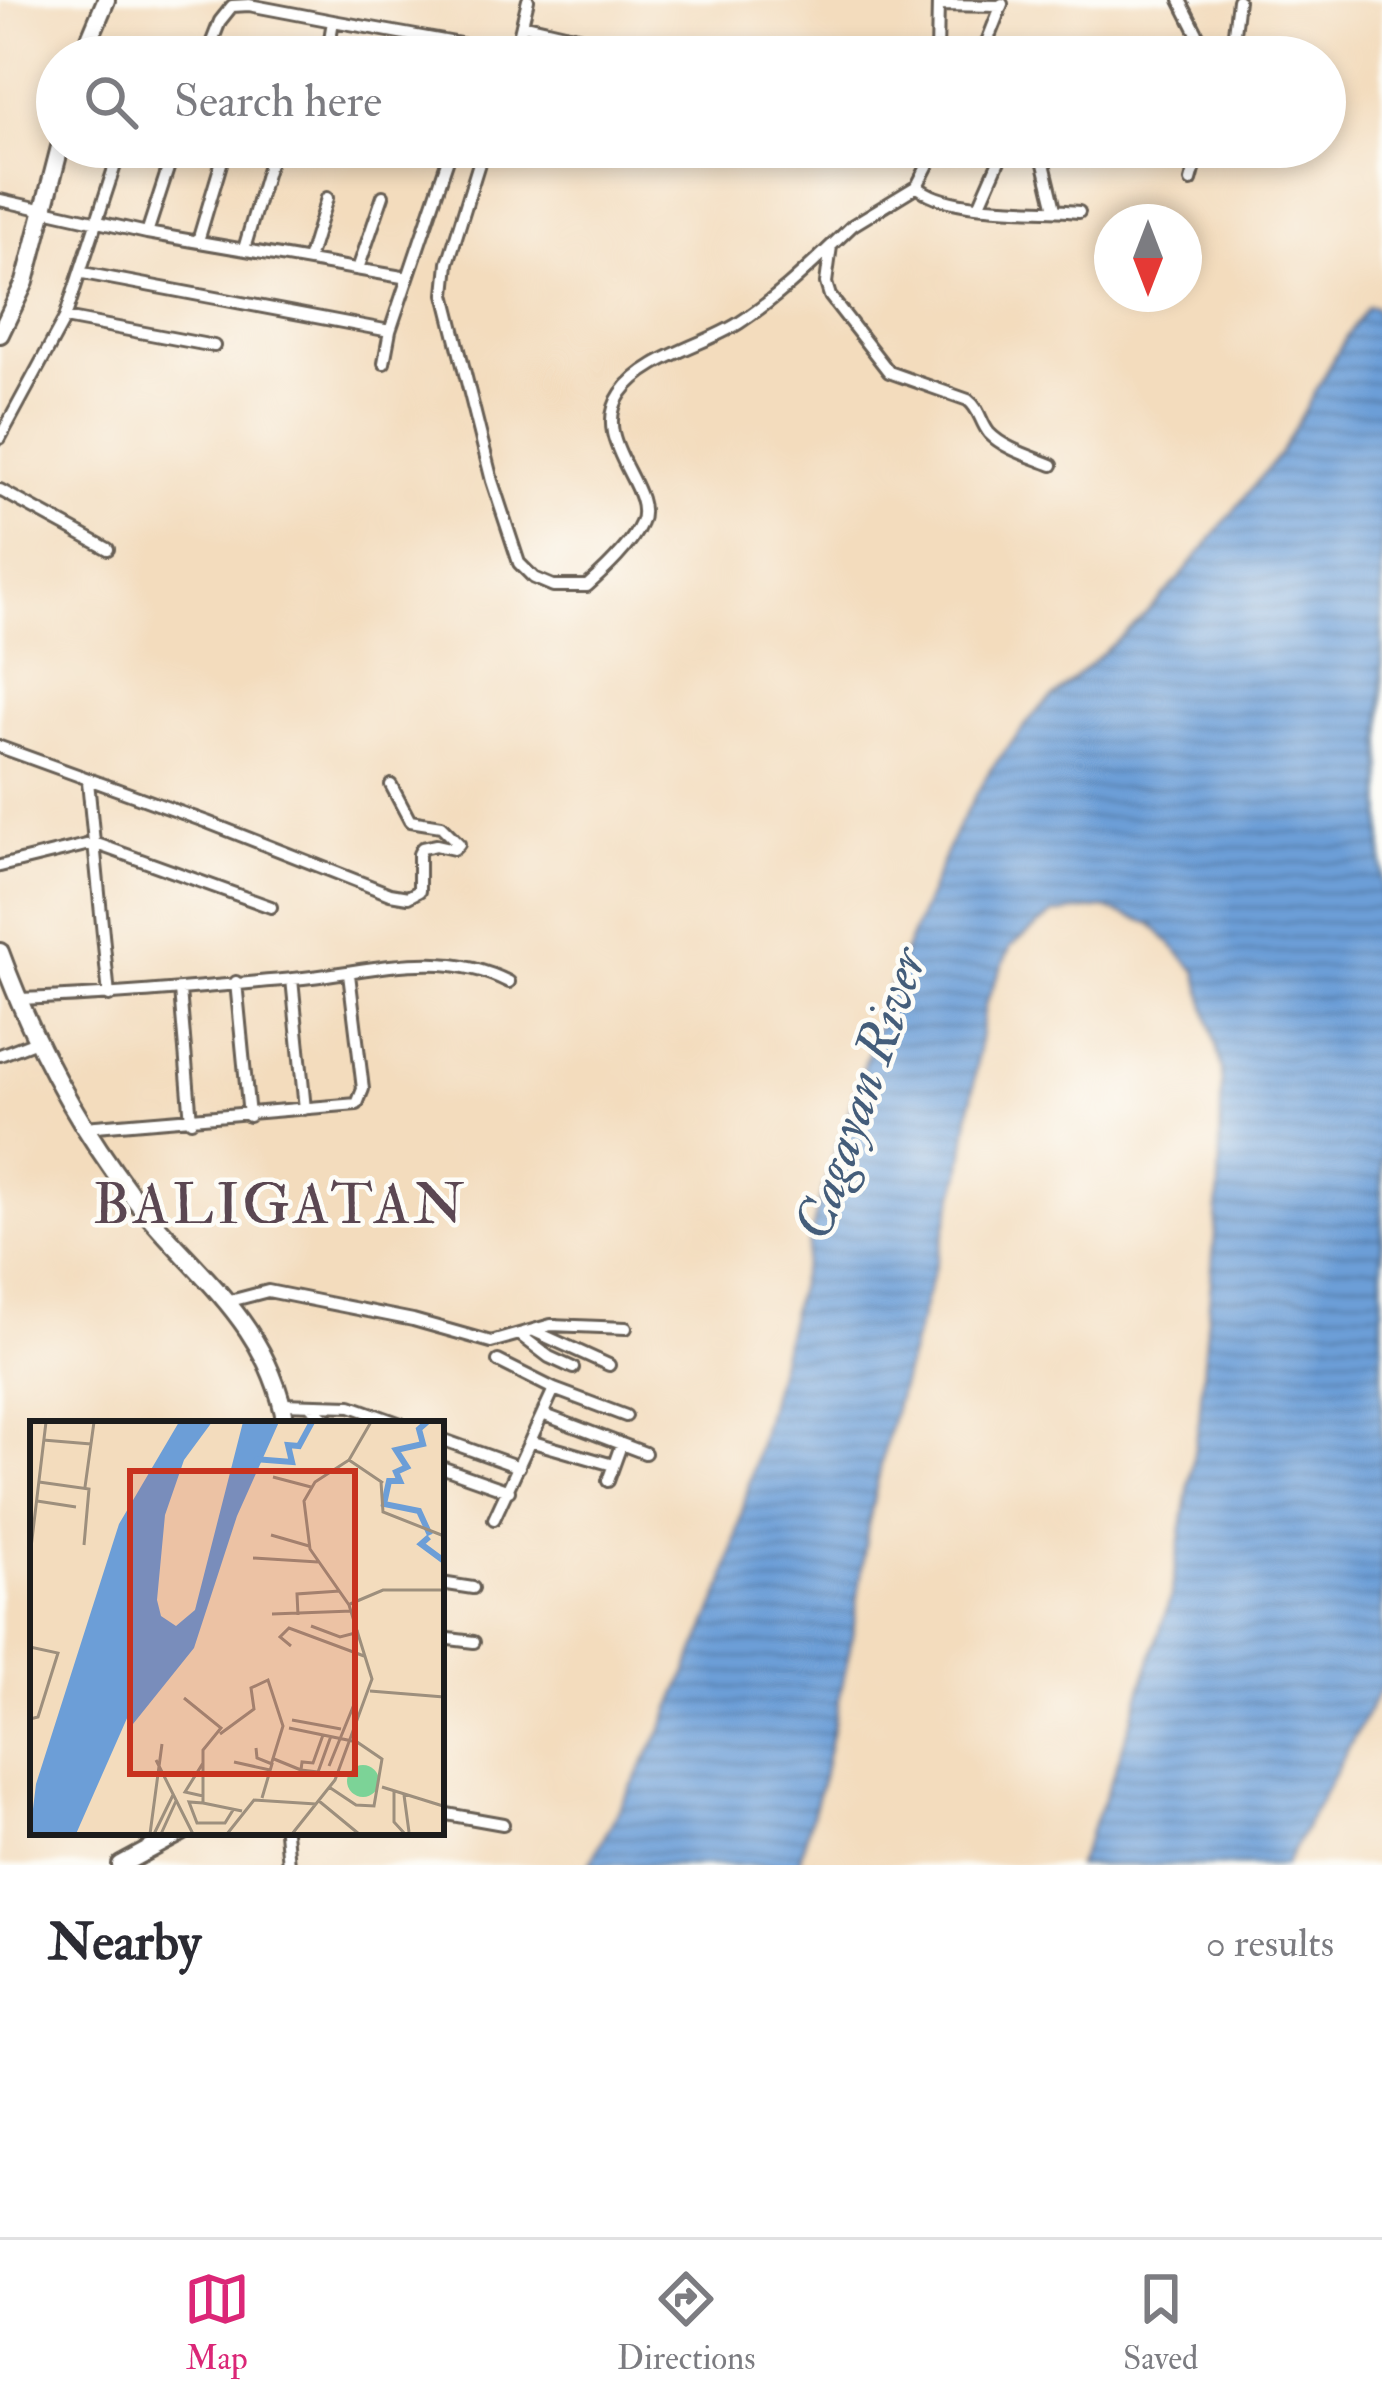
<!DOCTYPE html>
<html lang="en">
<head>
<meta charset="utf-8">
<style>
  :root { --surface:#fff; --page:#f7f7f7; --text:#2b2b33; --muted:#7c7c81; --line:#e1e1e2; --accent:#db2777 }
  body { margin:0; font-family:"IM FELL Double Pica",serif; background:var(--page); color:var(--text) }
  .compass { position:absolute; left:1094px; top:204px; width:108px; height:108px; border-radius:50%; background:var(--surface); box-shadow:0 6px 18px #0003; rotate:180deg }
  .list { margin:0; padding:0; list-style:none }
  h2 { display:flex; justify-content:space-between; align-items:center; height:156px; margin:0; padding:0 48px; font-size:51px }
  h2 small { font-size:39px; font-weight:400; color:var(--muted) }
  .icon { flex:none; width:66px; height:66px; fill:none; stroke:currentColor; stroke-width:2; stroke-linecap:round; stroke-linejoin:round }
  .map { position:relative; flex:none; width:1382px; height:1865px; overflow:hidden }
  .search { position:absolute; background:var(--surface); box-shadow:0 6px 18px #0003; left:36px; right:36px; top:36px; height:132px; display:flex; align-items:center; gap:30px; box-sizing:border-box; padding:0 42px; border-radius:66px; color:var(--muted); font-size:45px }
  .sheet { height:372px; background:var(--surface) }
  nav { display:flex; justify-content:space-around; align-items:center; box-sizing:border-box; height:168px; border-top:3px solid var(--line); background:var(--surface); font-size:33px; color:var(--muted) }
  nav a { display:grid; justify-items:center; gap:6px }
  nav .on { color:var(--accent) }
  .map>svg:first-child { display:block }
  .water { fill:url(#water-rules); stroke:#445d7a; stroke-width:3 }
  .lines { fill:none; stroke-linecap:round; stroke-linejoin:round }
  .minor-casing { stroke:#675f54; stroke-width:16 }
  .highway-casing { stroke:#675f54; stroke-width:22 }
  .minor { stroke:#fff; stroke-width:10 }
  .highway { stroke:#fff; stroke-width:16 }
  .labels { text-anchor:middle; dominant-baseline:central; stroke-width:9; stroke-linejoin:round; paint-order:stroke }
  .water-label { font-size:54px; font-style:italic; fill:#445d7a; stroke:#fdfcf7 }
  .quarter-label { font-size:57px; letter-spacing:3px; fill:#5b4752; stroke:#fdfcf7 }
  .inset-river { fill:none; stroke:#6c9ed7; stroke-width:6 }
  .inset-road { fill:none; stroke:#9d8f7d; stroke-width:3 }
  .view { fill:#c8321e; fill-opacity:0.15; stroke:#c8321e; stroke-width:6 }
  .inset-edge { fill:none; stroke:#1c1c1c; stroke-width:6 }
</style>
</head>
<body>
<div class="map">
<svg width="1382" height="1865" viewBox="0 0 1382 1865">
  <defs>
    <pattern id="water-rules" width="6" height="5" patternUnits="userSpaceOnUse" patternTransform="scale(3)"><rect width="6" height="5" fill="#6c9ed7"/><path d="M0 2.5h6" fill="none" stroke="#5880ae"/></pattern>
  </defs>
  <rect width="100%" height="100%" fill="#fdfcf7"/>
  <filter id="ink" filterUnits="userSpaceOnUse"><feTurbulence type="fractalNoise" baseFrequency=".00833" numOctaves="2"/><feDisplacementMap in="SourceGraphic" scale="24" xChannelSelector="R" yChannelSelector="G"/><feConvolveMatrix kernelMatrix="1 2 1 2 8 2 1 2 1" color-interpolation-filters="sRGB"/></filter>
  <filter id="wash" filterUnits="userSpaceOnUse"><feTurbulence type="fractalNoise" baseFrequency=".004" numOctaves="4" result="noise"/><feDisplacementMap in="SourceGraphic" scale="48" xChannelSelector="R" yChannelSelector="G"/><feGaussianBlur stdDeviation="2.7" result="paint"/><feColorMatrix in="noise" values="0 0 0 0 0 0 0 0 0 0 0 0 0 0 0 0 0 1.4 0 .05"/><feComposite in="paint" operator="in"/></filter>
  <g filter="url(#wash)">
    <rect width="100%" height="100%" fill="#f3dcbd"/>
    <path class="water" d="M 1367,307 L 1375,307 L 1377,312 L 1382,348 L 1382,1686 L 1285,1865 L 1077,1865 L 1114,1774 L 1171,1596 L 1199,1421 L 1219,1186 L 1222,1069 L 1197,972 L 1152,924 L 1104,908 L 1053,914 L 1011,946 L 985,1005 L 961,1173 L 887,1437 L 868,1526 L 852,1638 L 823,1777 L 798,1865 L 589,1865 L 663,1728 L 724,1584 L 820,1199 L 891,984 L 955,832 L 990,770 L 1037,711 L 1137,623 L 1179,579 L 1281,452 L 1346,337 Z"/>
  </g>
  <g filter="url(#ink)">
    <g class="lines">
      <defs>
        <path id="minor" d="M 1180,0 L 1209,57
          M 938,5 L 1001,6
          M 522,24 L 664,57
          M 153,57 L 157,46
          M 206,57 L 220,21 L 232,6 L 249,5 L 333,21
          M 327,57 L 333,21 L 472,46 L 482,57
          M 520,57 L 515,53 L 514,57 L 528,0
          M 937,57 L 938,0
          M 981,57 L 1002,4
          M 1231,57 L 1238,0
          M 484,147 L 448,263 L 445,294 L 492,481 L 519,563 L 534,578 L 553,586 L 587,586 C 605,570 631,546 641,523 C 656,488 588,441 621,393 C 646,357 703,346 739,323 C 773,301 802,274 831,246
          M 937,147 L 917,186 L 853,225 L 831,246 L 826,283 L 830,296 L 889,372 L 968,400 C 980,409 980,422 989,433 C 1004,449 1033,457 1052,465
          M 1040,147 L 1055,209
          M 1047,147 L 1062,151
          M 607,157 L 609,147
          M 1191,181 L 1196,163 L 1216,147
          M 917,186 C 946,214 1038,207 1079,212
          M 0,200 L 147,233 L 408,278
          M 980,204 L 1005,147
          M 147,233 L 175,147
          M 198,241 L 226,147
          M 244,249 L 274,147
          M 308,260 L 327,198
          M 358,269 L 383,196
          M 83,273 L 390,331
          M 65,318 L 214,346
          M 384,363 L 390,331 L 452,147
          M 0,438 L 65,318 L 121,147
          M 0,490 L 108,549
          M 0,747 L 207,822 L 390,894 L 408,897 L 419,891 L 419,854 L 422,848 L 436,845 L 454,849 L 459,844 L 441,826 L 410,821 L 391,785
          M 88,781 L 109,996
          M 0,866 L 94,843 L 271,907
          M 292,979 L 305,1109
          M 236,982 L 249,1116
          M 180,990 L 191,1121
          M 19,999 C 111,996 202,987 293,979 C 367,973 440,946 509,982
          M 0,1055 L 39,1040
          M 84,1127 L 357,1104 L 363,1089 L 349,974
          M 230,1301 L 268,1291 L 413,1320 L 491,1342 L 551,1325 L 626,1328
          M 534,1331 L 609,1365
          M 519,1334 L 549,1357 L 573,1368
          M 498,1361 L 554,1389 L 626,1416
          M 282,1404 L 351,1406 L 401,1424
          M 311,1407 L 334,1424
          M 545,1415 L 645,1453
          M 441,1439 L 519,1467
          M 533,1442 L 613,1465
          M 441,1467 L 509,1491
          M 608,1481 L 621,1445
          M 494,1519 L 554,1389
          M 441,1583 L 473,1588
          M 441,1638 L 474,1642
          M 441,1813 L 503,1824
          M 285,1832 L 288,1865"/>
        <path id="highway" d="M 82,57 L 106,0
          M 0,334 L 25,282 L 60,147
          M 0,952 C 31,1037 75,1120 130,1193 C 190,1272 267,1317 286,1424
          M 121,1865 L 182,1832"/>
      </defs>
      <use href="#minor" class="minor-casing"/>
      <use href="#highway" class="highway-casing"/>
      <use href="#minor" class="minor"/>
      <use href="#highway" class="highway"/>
    </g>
  </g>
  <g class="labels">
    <g class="water-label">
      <text transform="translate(861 1094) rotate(-71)">Cagayan River</text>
    </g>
    <g class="quarter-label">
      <text x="280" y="1205">BALIGATAN</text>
    </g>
  </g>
  <g transform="translate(30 1421)">
    <rect width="414" height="414" fill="#f3dcbd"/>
    <path d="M317 360a16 16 0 1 1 32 0a16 16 0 1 1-32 0Z" fill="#7cd397"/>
    <path d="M 149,1 L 182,1 L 154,39 L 135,94 L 127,179 L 131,195 L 146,205 L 165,189 L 213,1 L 249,1 L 207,95 L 164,227 L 103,303 L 98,295 L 46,413 L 0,413 L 6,363 L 89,103 Z" fill="#6c9ed7"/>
    <path class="inset-river" d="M 397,1 L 389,8 L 393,23 L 366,29 L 377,46 L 366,51 L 370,60 L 359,60 L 354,83 L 389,90 L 400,114M 224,38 L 262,41 L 258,24 L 269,25 L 282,1M 399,116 L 391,123 L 414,140"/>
    <path class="inset-road" d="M 13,19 L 61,23M 319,39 L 353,62M 243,56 L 281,66M 9,61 L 59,68 L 54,124M 351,61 L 353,91 L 414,115M 55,66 L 64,1M 7,80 L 46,86M 241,114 L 279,125M 0,135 L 16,1M 223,137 L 288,141M 320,183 L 353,169 L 414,169M 242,193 L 322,190M 268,194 L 267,173 L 310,170M 281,205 L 310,216 L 329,211M 261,225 L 250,216 L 259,207 L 334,235M 0,226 L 28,232 L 8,296 L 0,298M 340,270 L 414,276M 154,277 L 191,307 L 173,329 L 173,382 L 212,390M 262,299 L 311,308M 259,307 L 327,321 L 352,338 L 344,385 L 326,384 L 299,366M 190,313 L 224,288 L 221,267 L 238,259 L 253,305 L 241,344M 226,327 L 227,337 L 242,343 L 232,377M 244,338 L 271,349 L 272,341 L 283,342 L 293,314M 126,339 L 163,413M 204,341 L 240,349M 173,342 L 155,371 L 173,375M 299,345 L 325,281M 271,349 L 288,351 L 301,315M 352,366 L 413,385M 364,370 L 364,401 L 375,413M 374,374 L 379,411M 289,380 L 329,413M 173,382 L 159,381 L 167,402 L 195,402 L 203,389M 120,413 L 132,323M 124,413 L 143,374M 131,413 L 146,380M 197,413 L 224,379 L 286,383M 262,413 L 305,359 L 342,258 L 319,184 L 280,128 L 274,80 L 285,61 L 319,39 L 341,1"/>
    <path class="view" d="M 100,50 L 325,50 L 325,353 L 100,353 Z"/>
    <rect width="414" height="414" class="inset-edge"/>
  </g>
</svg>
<svg class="compass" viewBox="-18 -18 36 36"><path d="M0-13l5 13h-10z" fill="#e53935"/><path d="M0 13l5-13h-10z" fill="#7c7c81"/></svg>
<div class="search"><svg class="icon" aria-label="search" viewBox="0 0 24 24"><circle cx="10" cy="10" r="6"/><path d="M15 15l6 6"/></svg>Search here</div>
</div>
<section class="sheet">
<h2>Nearby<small>0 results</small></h2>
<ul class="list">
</ul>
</section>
<nav>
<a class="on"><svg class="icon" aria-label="map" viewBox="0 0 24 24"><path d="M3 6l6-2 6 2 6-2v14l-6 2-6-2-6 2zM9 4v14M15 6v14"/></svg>Map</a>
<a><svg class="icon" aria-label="directions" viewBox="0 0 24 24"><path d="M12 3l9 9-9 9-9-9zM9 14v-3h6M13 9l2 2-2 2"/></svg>Directions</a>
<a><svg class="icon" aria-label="saved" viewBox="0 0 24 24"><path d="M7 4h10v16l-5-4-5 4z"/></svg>Saved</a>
</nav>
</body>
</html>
